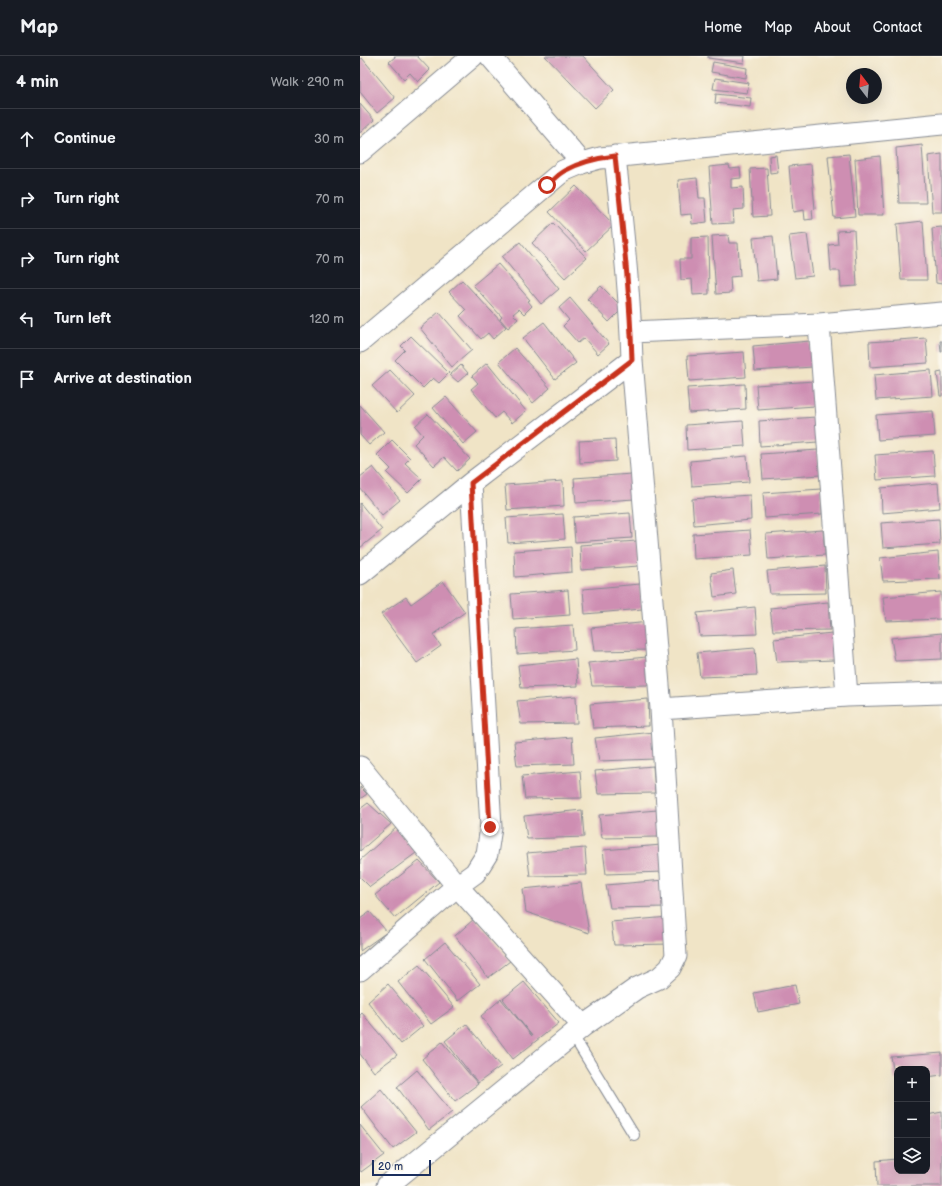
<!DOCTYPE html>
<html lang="en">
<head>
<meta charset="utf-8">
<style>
  :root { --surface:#171b24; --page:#20242c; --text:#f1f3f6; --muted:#9ea1a6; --line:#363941 }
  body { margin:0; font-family:"Balsamiq Sans",sans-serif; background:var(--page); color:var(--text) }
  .controls { position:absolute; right:12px; bottom:12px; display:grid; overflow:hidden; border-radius:8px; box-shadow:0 4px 16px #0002 }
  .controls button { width:36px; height:36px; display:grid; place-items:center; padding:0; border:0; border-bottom:1px solid var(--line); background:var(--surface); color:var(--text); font:20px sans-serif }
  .compass { position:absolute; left:486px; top:12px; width:36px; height:36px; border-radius:50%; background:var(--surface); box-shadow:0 4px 16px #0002; rotate:344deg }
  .scale { position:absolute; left:12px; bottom:10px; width:59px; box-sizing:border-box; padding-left:4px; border:2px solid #1b2f5e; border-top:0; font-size:11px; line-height:14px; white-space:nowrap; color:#1b2f5e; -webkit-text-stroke:3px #fbf7ec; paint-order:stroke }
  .stop { position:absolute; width:12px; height:12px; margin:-9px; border:3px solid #c8321e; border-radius:50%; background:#fff }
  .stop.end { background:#c8321e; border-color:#fff; box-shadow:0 1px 4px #0008 }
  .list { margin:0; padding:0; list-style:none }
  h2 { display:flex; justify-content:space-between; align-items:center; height:52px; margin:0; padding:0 16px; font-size:17px }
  h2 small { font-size:13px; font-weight:400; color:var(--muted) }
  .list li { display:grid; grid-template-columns:26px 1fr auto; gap:12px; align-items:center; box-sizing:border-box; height:60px; padding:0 16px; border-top:1px solid var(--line) }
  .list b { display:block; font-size:15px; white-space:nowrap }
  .list em { font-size:13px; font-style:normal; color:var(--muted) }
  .icon { flex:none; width:22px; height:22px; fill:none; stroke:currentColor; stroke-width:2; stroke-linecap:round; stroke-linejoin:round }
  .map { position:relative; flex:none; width:582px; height:1130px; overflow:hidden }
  header { display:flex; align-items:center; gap:24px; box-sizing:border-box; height:56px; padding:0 20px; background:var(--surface); border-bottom:1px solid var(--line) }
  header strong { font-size:19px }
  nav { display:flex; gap:22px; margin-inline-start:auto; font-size:14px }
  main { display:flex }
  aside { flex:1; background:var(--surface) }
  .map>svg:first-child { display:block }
  .building { fill:#ce8eb2 }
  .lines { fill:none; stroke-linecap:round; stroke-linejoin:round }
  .service-casing { stroke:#868a92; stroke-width:12 }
  .minor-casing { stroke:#868a92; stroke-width:23 }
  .service { stroke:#fff; stroke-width:10 }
  .minor { stroke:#fff; stroke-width:21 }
  .route { stroke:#c8321e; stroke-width:5 }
</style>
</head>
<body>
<header>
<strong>Map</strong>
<nav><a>Home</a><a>Map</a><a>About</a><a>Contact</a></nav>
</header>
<main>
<aside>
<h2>4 min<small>Walk · 290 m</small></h2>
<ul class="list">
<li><svg class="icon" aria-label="ahead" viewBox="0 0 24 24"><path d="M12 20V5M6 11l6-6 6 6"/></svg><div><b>Continue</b></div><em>30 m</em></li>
<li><svg class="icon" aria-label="right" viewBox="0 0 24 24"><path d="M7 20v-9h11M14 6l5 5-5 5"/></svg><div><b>Turn right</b></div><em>70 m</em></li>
<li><svg class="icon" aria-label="right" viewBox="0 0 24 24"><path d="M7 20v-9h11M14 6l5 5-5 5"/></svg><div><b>Turn right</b></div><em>70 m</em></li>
<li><svg class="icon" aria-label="left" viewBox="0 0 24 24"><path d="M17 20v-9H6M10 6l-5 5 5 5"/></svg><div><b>Turn left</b></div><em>120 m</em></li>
<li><svg class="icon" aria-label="arrive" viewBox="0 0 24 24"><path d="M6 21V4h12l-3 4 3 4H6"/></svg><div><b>Arrive at destination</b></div></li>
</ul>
</aside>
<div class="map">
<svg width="582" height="1130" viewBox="0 0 582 1130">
  <rect width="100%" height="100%" fill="#fbf7ec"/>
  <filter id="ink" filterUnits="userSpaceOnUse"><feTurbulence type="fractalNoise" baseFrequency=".025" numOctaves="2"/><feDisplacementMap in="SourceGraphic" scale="8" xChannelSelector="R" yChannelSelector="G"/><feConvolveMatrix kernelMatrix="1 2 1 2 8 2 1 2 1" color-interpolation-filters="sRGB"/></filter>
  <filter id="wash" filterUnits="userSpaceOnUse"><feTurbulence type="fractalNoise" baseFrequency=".012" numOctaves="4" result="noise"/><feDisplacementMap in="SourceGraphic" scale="16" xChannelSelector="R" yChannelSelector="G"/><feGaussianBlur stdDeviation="0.9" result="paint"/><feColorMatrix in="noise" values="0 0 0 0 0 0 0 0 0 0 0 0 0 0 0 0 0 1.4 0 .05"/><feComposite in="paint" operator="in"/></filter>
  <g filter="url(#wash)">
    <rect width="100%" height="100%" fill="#f0e4c6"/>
    <g id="blocks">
      <path class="building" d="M 34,0 L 57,0 L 70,14 L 58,26 L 50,17 L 44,23 L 29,6 L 35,1 Z
        M 185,0 L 223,0 L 254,34 L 235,52 Z
        M 348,0 L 385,0 L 384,7 L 348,2 Z
        M 2,2 L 35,42 L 17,57 L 0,36 L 0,4 Z
        M 353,6 L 387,12 L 386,22 L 351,16 Z
        M 355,22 L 389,27 L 387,37 L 353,33 Z
        M 356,38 L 391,42 L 390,51 L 355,47 Z
        M 0,48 L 14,64 L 0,77 Z
        M 562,89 L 566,147 L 539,147 L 536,92 Z
        M 489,98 L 495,160 L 474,162 L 468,100 Z
        M 582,98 L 582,156 L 572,156 L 568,100 Z
        M 416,99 L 418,116 L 410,117 L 409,100 Z
        M 520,100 L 524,159 L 498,159 L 495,103 Z
        M 451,108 L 455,153 L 452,154 L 453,163 L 445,164 L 444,154 L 433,156 L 429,110 Z
        M 369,109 L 370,113 L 380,112 L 381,122 L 371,123 L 371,132 L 383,131 L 384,153 L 373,154 L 374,167 L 353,168 L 349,111 Z
        M 407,112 L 410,160 L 393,161 L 390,113 Z
        M 337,122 L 339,142 L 345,142 L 347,166 L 332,168 L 331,158 L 321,159 L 318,124 Z
        M 216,130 L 254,169 L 226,195 L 189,156 Z
        M 563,165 L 567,224 L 541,224 L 537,168 Z
        M 193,167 L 227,202 L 205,222 L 172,187 Z
        M 582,171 L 582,228 L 576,227 L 572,172 Z
        M 494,174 L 497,230 L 481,231 L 480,215 L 471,215 L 469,189 L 478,188 L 477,175 Z
        M 447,178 L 453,220 L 435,222 L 429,180 Z
        M 368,179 L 369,187 L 378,187 L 380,220 L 370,221 L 371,237 L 356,238 L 352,180 Z
        M 413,180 L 417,223 L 397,225 L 393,182 Z
        M 348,181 L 349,238 L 333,239 L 332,223 L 321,224 L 320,203 L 331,203 L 331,182 Z
        M 160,186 L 199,233 L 181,248 L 142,201 Z
        M 138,208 L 170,244 L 168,245 L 172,250 L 164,258 L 159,253 L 153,258 L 158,263 L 148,272 L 140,263 L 142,261 L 113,229 Z
        M 102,224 L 146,271 L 133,283 L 128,277 L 121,283 L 100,260 L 106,254 L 89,236 Z
        M 241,230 L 263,252 L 249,266 L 227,243 Z
        M 210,242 L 249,288 L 238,298 L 224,282 L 218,287 L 203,270 L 209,264 L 199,252 Z
        M 79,256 L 112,294 L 92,311 L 60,272 Z
        M 184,266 L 216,307 L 195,323 L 163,282 Z
        M 51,280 L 89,317 L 79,327 L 73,322 L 63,332 L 35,304 L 45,294 L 41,290 Z
        M 566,282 L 568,307 L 510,311 L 509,286 Z
        M 450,285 L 452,311 L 395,315 L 393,290 Z
        M 580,285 L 582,285 L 582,296 L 581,296 Z
        M 155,292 L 190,332 L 173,347 L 139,306 Z
        M 384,296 L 386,321 L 329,325 L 327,300 Z
        M 127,307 L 166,355 L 152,367 L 142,356 L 135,362 L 111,333 L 118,327 L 112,320 Z
        M 101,309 L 108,317 L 98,326 L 90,319 Z
        M 30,314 L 55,340 L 37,357 L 12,330 Z
        M 571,314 L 573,340 L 516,344 L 514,319 Z
        M 582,316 L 582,340 L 580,340 L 577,317 Z
        M 454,325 L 455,350 L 398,354 L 396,329 Z
        M 385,328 L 386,353 L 329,357 L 327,332 Z
        M 86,341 L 117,376 L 103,388 L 73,352 Z
        M 0,349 L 24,376 L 9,389 L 0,379 Z
        M 573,355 L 575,380 L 518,384 L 516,359 Z
        M 68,358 L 110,403 L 97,415 L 84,401 L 74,410 L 54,388 L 63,379 L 55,370 Z
        M 456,361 L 458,386 L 400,390 L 399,365 Z
        M 383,365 L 385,390 L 327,394 L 326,369 Z
        M 255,383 L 256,405 L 220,407 L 219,385 Z
        M 32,384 L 50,402 L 45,407 L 62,423 L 48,437 L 27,417 L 31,413 L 17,399 Z
        M 458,394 L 460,419 L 403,423 L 401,398 Z
        M 573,395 L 575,420 L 517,424 L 515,399 Z
        M 387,400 L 389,426 L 332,430 L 330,405 Z
        M 13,411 L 40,444 L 22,459 L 0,432 L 0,421 Z
        M 272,418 L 274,443 L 216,447 L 214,422 Z
        M 203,425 L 204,450 L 147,454 L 145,429 Z
        M 578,427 L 580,452 L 522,457 L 521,432 Z
        M 461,433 L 462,458 L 405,462 L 403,437 Z
        M 390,439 L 391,464 L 334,469 L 332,443 Z
        M 0,447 L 22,474 L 0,492 Z
        M 270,457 L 272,482 L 215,486 L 213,461 Z
        M 203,458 L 205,483 L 148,487 L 146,462 Z
        M 579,463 L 580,488 L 523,492 L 521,467 Z
        M 390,474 L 392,499 L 334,503 L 333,478 Z
        M 463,474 L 465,499 L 408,503 L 406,478 Z
        M 277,485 L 279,510 L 221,514 L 220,489 Z
        M 211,491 L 212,516 L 155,521 L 154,495 Z
        M 578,496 L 580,523 L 523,525 L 520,502 Z
        M 465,510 L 466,537 L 410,538 L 407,515 Z
        M 373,514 L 376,538 L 354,541 L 351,517 Z
        M 83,525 L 105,556 L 73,579 L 81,590 L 57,607 L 21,558 L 46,541 L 51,548 Z
        M 280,528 L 282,553 L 225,558 L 223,533 Z
        M 208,534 L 210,559 L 153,563 L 151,538 Z
        M 581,536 L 582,563 L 526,565 L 523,541 Z
        M 468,546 L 470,574 L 413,575 L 410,552 Z
        M 395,551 L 397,578 L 340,580 L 337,557 Z
        M 289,566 L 291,594 L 234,595 L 231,572 Z
        M 213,569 L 215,594 L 157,598 L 156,573 Z
        M 472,577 L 474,604 L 417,606 L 414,583 Z
        M 582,577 L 582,603 L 535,605 L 531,582 Z
        M 395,592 L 397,619 L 340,621 L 337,597 Z
        M 286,601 L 288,629 L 232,630 L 228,607 Z
        M 216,603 L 218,630 L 161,632 L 158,609 Z
        M 216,640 L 217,667 L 161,668 L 157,645 Z
        M 288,643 L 289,670 L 233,672 L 230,648 Z
        M 294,676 L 295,703 L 239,705 L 235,682 Z
        M 212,681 L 214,708 L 157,710 L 154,686 Z
        M 293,710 L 295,737 L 238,738 L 235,715 Z
        M 220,715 L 222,742 L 165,743 L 162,720 Z
        M 0,731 L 7,738 L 0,743 Z
        M 8,747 L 31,768 L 0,795 L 0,753 Z
        M 222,754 L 224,781 L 167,783 L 164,760 Z
        M 297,754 L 298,781 L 242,782 L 239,759 Z
        M 36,772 L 56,797 L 10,831 L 0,821 L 0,804 Z
        M 301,789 L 303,816 L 246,818 L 243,794 Z
        M 225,792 L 227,819 L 170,820 L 167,797 Z
        M 59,805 L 79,826 L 35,862 L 15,839 Z
        M 304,824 L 306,851 L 250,852 L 246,829 Z
        M 221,827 L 229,877 L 166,856 L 163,833 Z
        M 10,856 L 27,876 L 0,895 L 0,863 Z
        M 309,861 L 311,888 L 254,889 L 251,866 Z
        M 115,862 L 150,905 L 128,922 L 95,880 Z
        M 85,886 L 120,928 L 98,945 L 65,903 Z
        M 59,909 L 94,951 L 71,968 L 38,926 Z
        M 164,926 L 199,967 L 153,1003 L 121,960 L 141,943 L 172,980 L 143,943 Z
        M 28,928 L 63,970 L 41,988 L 8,946 Z
        M 435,929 L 439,948 L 398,956 L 394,937 Z
        M 2,957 L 37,999 L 14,1016 L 0,998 L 0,959 Z
        M 106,968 L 141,1010 L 118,1027 L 85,985 Z
        M 82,986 L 118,1028 L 95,1045 L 62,1003 Z
        M 582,997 L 582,1019 L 567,1021 L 567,1013 L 537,1013 L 537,1024 L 535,1024 L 531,1001 Z
        M 57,1014 L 92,1056 L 69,1074 L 37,1031 Z
        M 21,1033 L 56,1076 L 33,1093 L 1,1051 Z
        M 582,1056 L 582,1130 L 517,1130 L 516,1105 L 537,1103 L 537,1115 L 567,1115 L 567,1059 Z
        M 0,1069 L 24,1099 L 1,1116 L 0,1114 Z"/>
    </g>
  </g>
  <g filter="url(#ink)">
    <use href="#blocks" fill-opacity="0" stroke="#868a92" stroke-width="1"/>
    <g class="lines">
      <defs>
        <path id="service" d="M 212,978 L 274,1079"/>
        <path id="minor" d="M 130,0 L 222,107
          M 0,96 L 113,0
          M 459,268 L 487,640
          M 271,276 L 459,268 L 582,257
          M 0,286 L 203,115 L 222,107 L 240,102 L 582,68
          M 0,518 L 111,427 L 272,304
          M 301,653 L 487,640 L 582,637
          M 0,711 L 97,830 L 223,970
          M 0,914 L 97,830 L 115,817 L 127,798 L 131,771 L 111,427
          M 27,1130 L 223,970 L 277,932 L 299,922 L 310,912 L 316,900 L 301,653 L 272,304 C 270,236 262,168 255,100"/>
      </defs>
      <use href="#service" class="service-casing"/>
      <use href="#minor" class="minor-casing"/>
      <use href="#service" class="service"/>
      <use href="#minor" class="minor"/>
    </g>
  </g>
  <g class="lines" filter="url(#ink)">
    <path class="route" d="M 130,771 L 111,427 L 272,304 C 270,236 262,168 255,100 C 238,102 220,106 204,115 C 198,118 193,124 187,129"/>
  </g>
</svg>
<div class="controls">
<button>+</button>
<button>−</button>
<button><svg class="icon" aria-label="layers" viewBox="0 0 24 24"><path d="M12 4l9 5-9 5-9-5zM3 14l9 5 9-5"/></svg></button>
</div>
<svg class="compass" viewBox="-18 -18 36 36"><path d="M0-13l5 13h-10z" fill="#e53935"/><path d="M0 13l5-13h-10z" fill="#9ea1a6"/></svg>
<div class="scale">20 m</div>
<div class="stop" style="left:187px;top:129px"></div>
<div class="stop end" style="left:130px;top:771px"></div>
</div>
</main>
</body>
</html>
